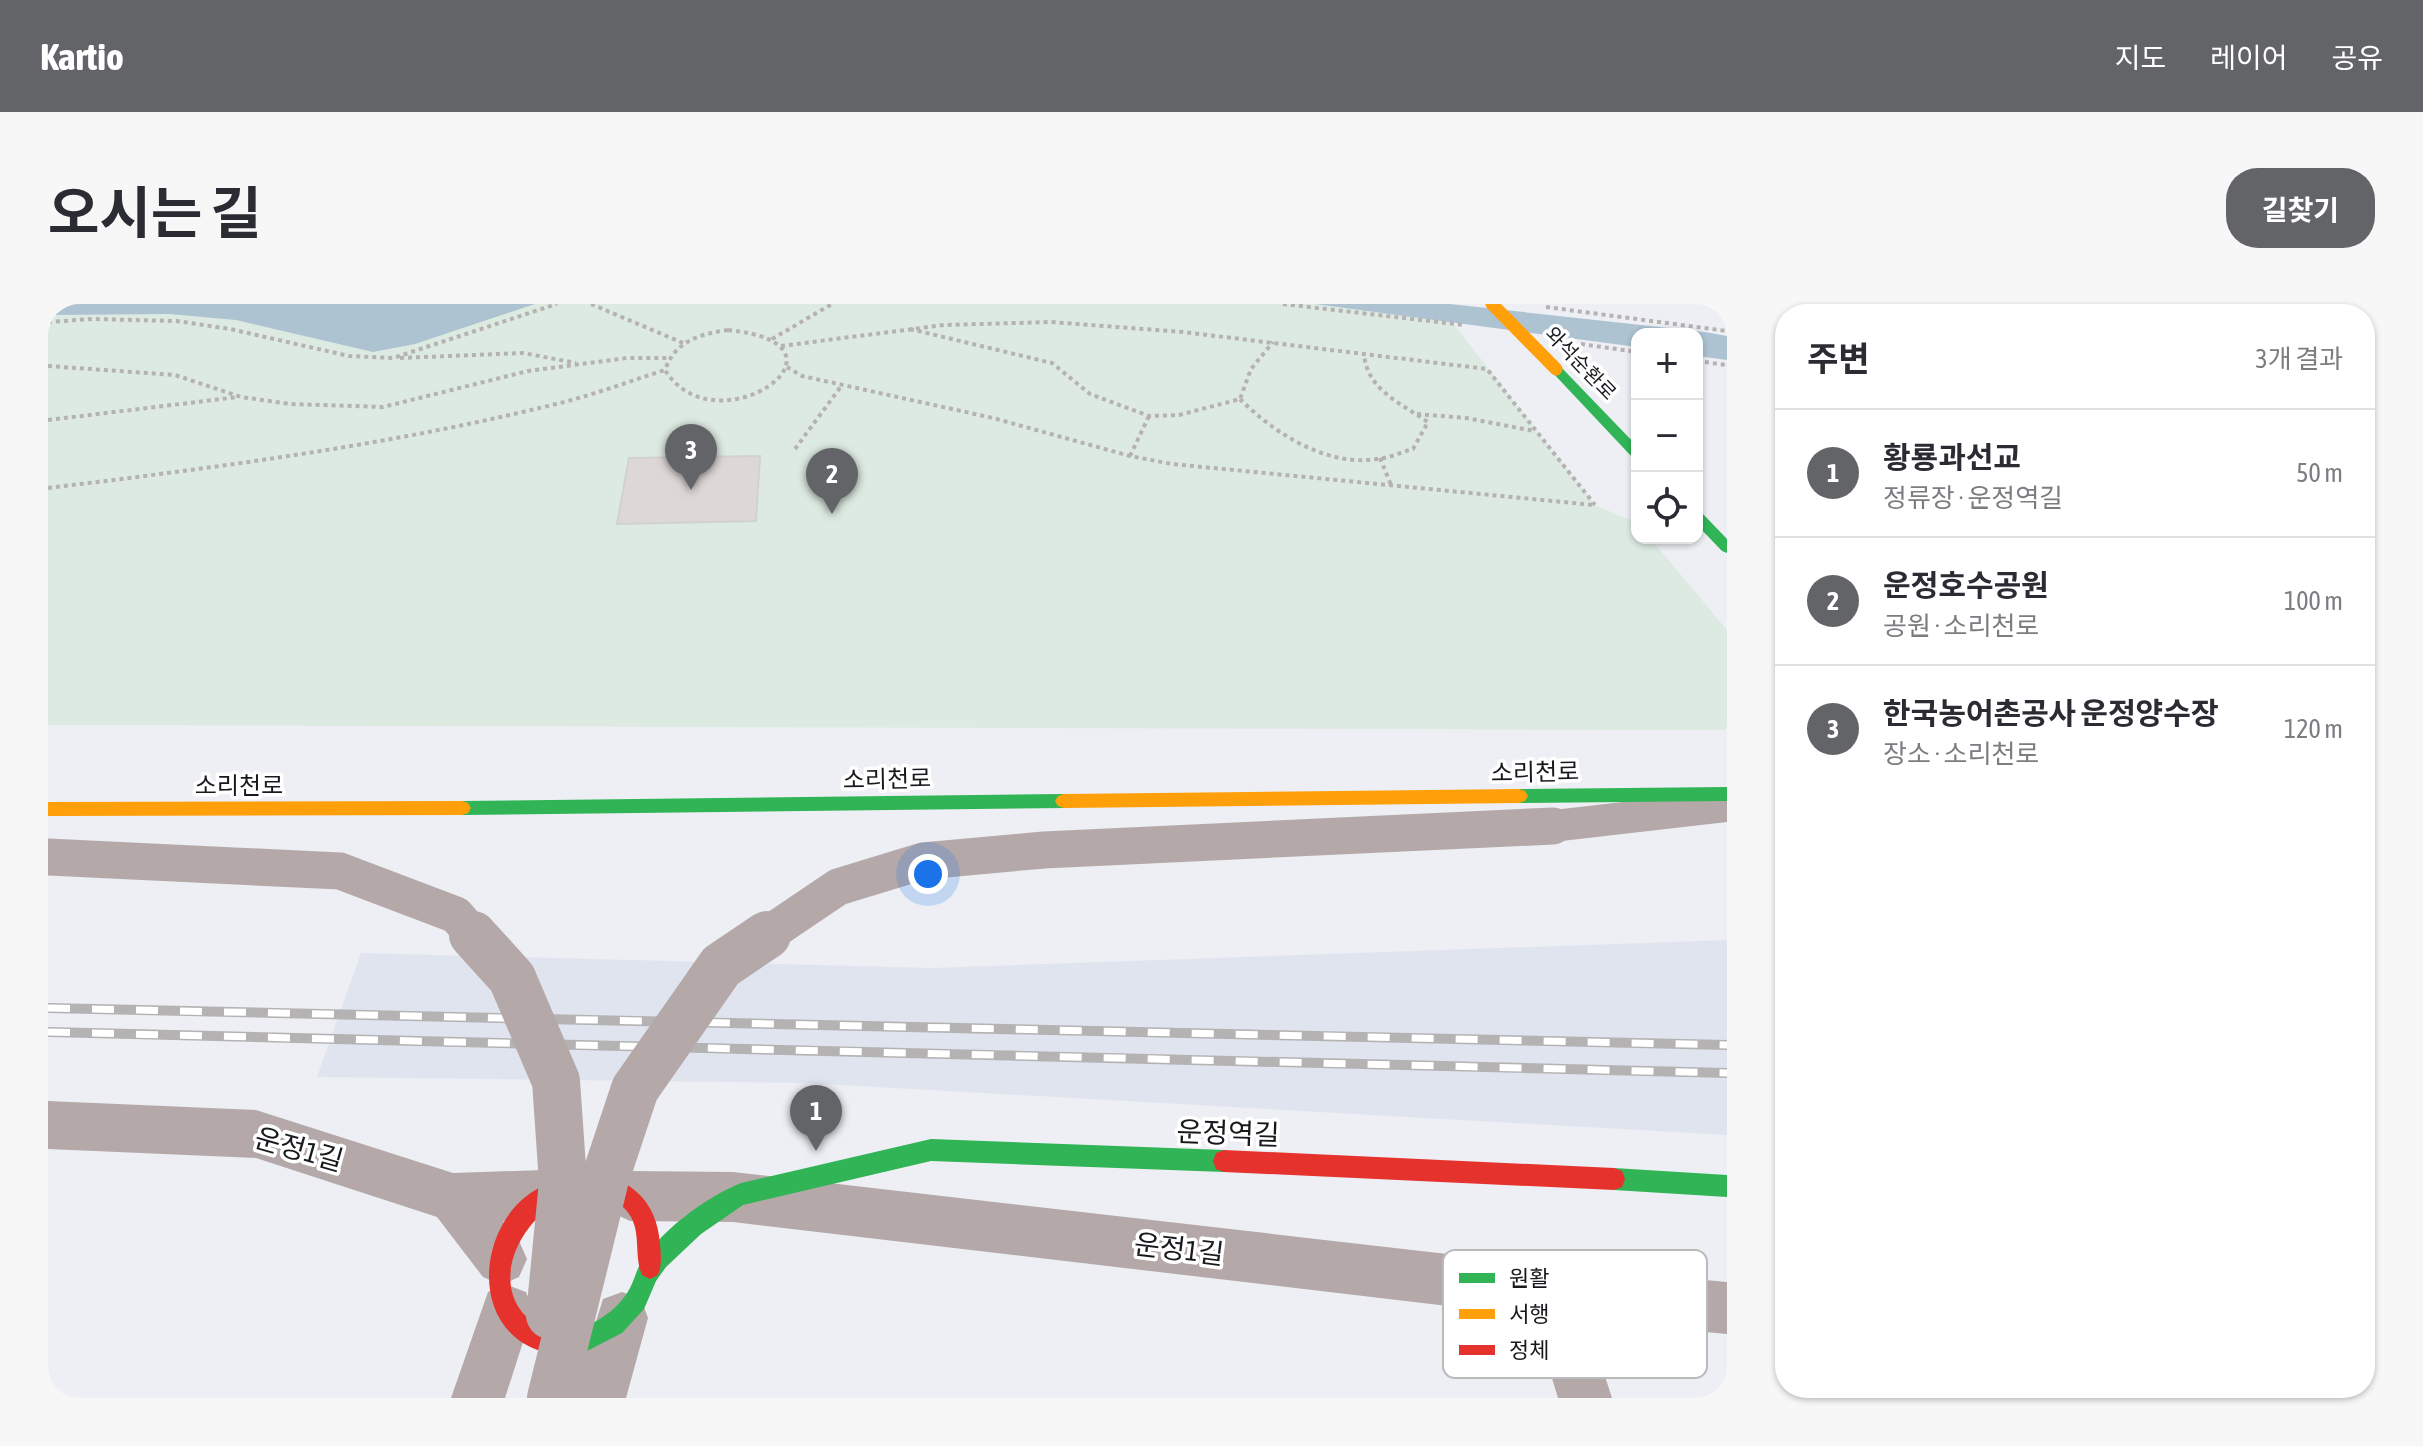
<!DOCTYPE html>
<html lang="ko">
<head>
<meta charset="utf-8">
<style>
  :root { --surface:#fff; --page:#f7f7f7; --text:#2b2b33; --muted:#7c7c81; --line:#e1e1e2; --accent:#626468 }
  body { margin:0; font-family:"Asap Condensed","Noto Sans KR",sans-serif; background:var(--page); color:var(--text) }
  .controls { position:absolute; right:24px; top:24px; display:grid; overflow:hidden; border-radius:16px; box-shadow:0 2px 6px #0004 }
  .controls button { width:72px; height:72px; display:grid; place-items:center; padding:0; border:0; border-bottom:2px solid var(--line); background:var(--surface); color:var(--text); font:40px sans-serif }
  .you { position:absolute; left:880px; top:570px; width:28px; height:28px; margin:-20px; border:6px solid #fff; border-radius:50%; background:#1a73e8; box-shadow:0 0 0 12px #1a73e833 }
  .badge { display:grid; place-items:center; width:52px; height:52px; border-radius:50%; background:var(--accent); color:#fff; font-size:26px; font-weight:700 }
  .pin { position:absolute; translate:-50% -66px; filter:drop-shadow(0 2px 4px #0008) }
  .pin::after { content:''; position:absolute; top:42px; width:28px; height:24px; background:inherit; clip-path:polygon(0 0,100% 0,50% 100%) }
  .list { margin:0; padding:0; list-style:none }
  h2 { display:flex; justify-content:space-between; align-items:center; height:104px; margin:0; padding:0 32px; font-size:34px }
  h2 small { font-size:26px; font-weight:400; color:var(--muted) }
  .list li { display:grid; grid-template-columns:52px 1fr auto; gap:24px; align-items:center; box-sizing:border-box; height:128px; padding:0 32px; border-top:2px solid var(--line) }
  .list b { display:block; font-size:30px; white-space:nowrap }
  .list p { margin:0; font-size:26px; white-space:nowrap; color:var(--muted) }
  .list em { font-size:26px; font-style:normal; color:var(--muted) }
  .icon { flex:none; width:44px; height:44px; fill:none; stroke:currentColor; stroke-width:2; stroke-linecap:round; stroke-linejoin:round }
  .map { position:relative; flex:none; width:1679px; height:1094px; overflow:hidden; border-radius:32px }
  header { display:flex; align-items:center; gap:48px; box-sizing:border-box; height:112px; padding:0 40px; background:var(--accent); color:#fff }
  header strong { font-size:38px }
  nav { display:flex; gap:44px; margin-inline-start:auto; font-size:28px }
  .intro { display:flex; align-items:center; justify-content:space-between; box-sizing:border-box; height:192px; padding:0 48px }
  h1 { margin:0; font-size:56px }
  .button { padding:20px 36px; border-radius:32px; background:var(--accent); color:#fff; font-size:28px; font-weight:700 }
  main { display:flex; gap:48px; padding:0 48px }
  aside { flex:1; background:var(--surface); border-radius:32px; box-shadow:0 2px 6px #0004 }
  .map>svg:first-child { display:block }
  .built { fill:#dfe4ef }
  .green { fill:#ddeae1 }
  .water { fill:#adc3d2 }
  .building { fill:#ddd8d7; stroke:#d2d1d2; stroke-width:2 }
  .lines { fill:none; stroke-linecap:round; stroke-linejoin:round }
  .path { stroke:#b6b2b3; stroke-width:4; stroke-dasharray:4 4; stroke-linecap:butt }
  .street { fill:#b4a9a8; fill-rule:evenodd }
  .fast { fill:#30b455; fill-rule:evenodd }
  .slow { fill:#ff9f0a; fill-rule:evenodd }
  .jam { fill:#e5322d; fill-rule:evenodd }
  .rail-casing { stroke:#b5b2b3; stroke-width:10 }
  .rail { stroke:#fff; stroke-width:7; stroke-dasharray:22; stroke-linecap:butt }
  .street-bridge-far1 { stroke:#b4a9a8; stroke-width:37 }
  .street-bridge { stroke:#b4a9a8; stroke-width:48 }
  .slow-bridge { stroke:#ff9f0a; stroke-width:13 }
  .labels { text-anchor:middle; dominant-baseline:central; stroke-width:7; stroke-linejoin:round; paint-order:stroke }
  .far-street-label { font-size:20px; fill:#17191c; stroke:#fff }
  .street-label { font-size:24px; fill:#17191c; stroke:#fff }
  .near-street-label { font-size:28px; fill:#17191c; stroke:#fff }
  .key { fill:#fff; stroke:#b9babb; stroke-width:2 }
  .key-label { font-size:22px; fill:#17191c }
</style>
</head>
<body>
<header>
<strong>Kartio</strong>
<nav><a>지도</a><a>레이어</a><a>공유</a></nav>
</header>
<div class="intro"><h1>오시는 길</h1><a class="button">길찾기</a></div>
<main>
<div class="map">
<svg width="1679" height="1094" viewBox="0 0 1679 1094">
  <rect width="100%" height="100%" fill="#edeff4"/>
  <path class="built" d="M 1679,636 L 1679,831 L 758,779 L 269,773 L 313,649 L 883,664 Z"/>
  <path class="green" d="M 0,0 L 1390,0 L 1547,201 L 1589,219 L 1589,234 L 1602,234 L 1679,326 L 1679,422 L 1677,426 L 0,421 Z"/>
  <path class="water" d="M 0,0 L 487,0 L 367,40 L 325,48 L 188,16 L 121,10 L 0,11 Z
    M 1267,0 L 1402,0 L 1657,28 L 1679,32 L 1679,56 L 1649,52 L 1649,30 L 1589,30 L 1589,43 Z"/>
  <path class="building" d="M 712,152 L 708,217 L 569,220 L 581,154 Z"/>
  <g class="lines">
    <path class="path" d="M 543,0 L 635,39
      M 1235,0 L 1416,21
      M 1498,3 L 1679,27
      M 0,18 L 44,15 L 129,17 L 182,25 L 301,52 L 345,54 L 509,0
      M 862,25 L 1004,59 L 1042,90 L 1101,112 L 1131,111 L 1192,95 L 1203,65 L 1225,38
      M 680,26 C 822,40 668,148 617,66 C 627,37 652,30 680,26 Z
      M 724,35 L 784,0
      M 1533,40 L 1589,48
      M 733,42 L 896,21 L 1003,18 L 1135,28 L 1439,65 L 1547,201
      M 352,54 L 475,49 L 528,59
      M 1649,57 L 1679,61
      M 0,62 L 127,71 L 193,93 L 242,100 L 335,103 L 480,67 L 579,54 L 619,54
      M 739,63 L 754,72 L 945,114 L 1082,152 L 1124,160 L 1546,201
      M 1192,95 C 1226,129 1278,163 1329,155 C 1342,154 1353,148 1365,145 L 1380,118 C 1352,99 1318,85 1316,49
      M 1369,110 L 1418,114 L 1486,127
      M 0,116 L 190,93
      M 747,145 L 794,81
      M 1082,152 L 1101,112
      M 1332,154 L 1343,181
      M 0,184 C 172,163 344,141 512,99 C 548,90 582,77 617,66"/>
    <path class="street" d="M 1679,486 L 1679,518 L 1505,538 L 1491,534 L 1485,522 L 1491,510 L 1505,506 Z
      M 0,797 L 208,806 L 405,869 L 496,866 L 513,874 L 521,891 L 513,908 L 496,916 L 455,917 L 471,937 L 479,955 L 471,973 L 453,981 L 435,973 L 389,913 L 208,854 L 0,845 Z
      M 582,867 L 685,868 L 1504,962 L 1679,978 L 1679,1030 L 1539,1017 L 1564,1094 L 1510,1094 L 1485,1012 L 685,918 L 582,917 L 565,909 L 557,892 L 565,875 Z
      M 459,981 L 478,988 L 485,1007 L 457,1094 L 403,1094 L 440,988 Z
      M 574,988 L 593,995 L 600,1014 L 578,1094 L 524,1094 L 555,995 Z"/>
    <path class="fast" d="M 1504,62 L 1512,62 L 1589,142 L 1589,154 L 1584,153 L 1504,68 Z
      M 1649,207 L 1654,209 L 1679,235 L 1679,249 L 1674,247 L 1649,221 Z
      M 1679,483 L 1679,497 L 1471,499 L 1465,497 L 1462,492 L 1465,487 L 1471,485 Z
      M 1016,490 L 1022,492 L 1025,497 L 1022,502 L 1016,504 L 414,511 L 408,509 L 405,504 L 408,499 L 414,497 Z
      M 883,835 L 1176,846 L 1184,849 L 1187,857 L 1184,865 L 1176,868 L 883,857 L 695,901 L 653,930 L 618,963 L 608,977 L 596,1005 L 574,1029 L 537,1048 L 527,1051 L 519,1047 L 515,1039 L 519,1031 C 544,1020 568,1010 582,984 C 587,974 589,964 595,955 C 618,923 657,894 693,879 Z
      M 1566,864 L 1679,871 L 1679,893 L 1566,886 L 1558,883 L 1555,875 L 1558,867 Z"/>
    <path class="slow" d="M 1471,485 L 1477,487 L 1480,492 L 1477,497 L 1471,499 L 1016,504 L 1010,502 L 1007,497 L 1010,492 L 1016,490 Z
      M 414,497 L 420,499 L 423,504 L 420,509 L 414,511 L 0,512 L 0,498 Z"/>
    <path class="jam" d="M 1176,846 L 1566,864 L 1574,867 L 1577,875 L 1574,883 L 1566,886 L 1176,868 L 1168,865 L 1165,857 L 1168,849 Z
      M 539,869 C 581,872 609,896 612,940 C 613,951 614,961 610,971 L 602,975 L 594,971 C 585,950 595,925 578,906 C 522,845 418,964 483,1017 C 500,1030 518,1023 535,1031 L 539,1039 L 535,1047 C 519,1054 503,1052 487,1045 C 425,1020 430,933 476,894 C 494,879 517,872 539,869 Z"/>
    <defs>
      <path id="rail" d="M 0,704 L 1679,741
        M 0,728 L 1679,769"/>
    </defs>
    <use href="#rail" class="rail-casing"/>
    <use href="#rail" class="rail"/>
    <path class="street-bridge-far1" d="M 0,553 L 292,567 L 408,611 L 427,633
      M 716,633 L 790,583 L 875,557 L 996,546 L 1505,522"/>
    <path class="street-bridge" d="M 425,631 L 464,674 L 508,777 L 515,878 L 502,1011
      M 503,1094 L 557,875 L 587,785 L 673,662 L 719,631"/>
    <path class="slow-bridge" d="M 1444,0 L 1508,65"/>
  </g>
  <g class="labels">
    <g class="far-street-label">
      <text transform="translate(1533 59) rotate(46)">와석순환로</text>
    </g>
    <g class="street-label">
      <text transform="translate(1487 468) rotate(-1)">소리천로</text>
      <text transform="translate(839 475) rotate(-1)">소리천로</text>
      <text x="191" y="481">소리천로</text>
    </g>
    <g class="near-street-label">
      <text transform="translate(1180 829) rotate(2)">운정역길</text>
      <text transform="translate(251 845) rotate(16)">운정1길</text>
      <text transform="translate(1131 945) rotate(7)">운정1길</text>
    </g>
  </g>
  <rect x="1395" y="946" width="264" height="128" rx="12" class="key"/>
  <rect x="1411" y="969" width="36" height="10" fill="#30b455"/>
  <rect x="1411" y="1005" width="36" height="10" fill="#ff9f0a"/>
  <rect x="1411" y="1041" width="36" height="10" fill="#e5322d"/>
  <g class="key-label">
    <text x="1461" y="982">원활</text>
    <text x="1461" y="1018">서행</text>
    <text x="1461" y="1054">정체</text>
  </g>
</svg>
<div class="controls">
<button>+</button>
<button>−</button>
<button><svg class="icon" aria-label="locate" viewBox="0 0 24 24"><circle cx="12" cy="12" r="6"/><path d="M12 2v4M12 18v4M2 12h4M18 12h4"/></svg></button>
</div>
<div class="you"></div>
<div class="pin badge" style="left:768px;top:847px">1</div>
<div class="pin badge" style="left:784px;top:210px">2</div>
<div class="pin badge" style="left:643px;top:186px">3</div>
</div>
<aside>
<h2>주변<small>3개 결과</small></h2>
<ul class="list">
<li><span class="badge">1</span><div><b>황룡과선교</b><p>정류장 · 운정역길</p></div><em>50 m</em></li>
<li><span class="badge">2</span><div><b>운정호수공원</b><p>공원 · 소리천로</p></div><em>100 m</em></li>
<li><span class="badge">3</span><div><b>한국농어촌공사 운정양수장</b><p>장소 · 소리천로</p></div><em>120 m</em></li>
</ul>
</aside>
</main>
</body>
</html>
